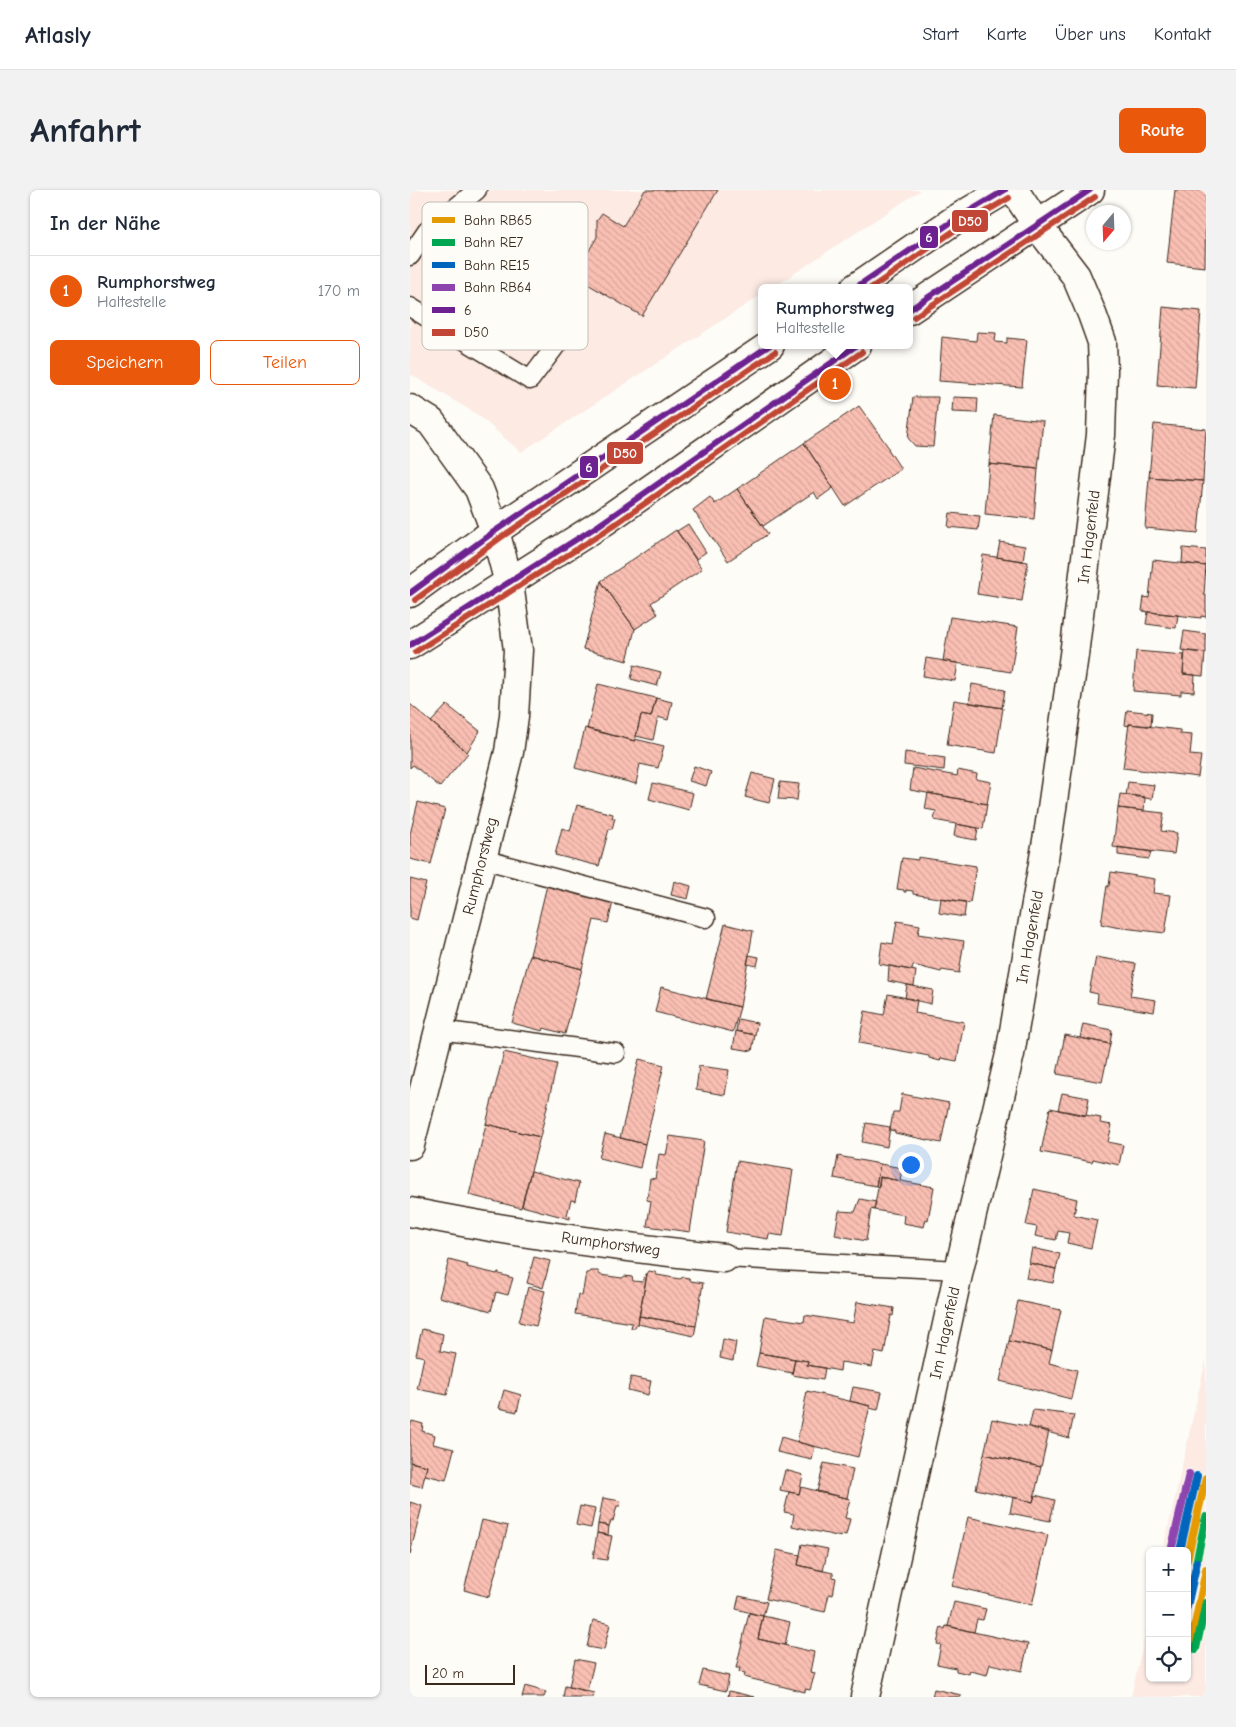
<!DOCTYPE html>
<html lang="de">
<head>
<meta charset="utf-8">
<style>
  :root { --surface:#fff; --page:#f2f2f3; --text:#1f2937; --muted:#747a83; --line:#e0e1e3; --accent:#ea580c }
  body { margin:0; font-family:"Comic Neue",sans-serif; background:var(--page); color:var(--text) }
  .controls { position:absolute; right:15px; bottom:15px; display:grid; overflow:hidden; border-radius:8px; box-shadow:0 1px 4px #0004 }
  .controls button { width:45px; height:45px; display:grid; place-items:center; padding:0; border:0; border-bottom:1px solid var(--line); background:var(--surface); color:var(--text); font:25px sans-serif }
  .compass { position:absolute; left:676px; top:15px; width:45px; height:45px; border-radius:50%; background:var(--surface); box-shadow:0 1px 4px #0004; rotate:199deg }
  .scale { position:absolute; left:15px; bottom:12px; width:90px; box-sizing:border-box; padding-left:5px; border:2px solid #3b2a1e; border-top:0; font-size:14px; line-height:18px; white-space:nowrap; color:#3b2a1e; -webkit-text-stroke:4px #fdfcf7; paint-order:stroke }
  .you { position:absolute; left:500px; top:974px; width:18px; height:18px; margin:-12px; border:4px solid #fff; border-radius:50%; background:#1a73e8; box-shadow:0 0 0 8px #1a73e833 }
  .badge { display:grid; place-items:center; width:32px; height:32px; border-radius:50%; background:var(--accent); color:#fff; font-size:16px; font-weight:700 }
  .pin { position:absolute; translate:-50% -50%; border:2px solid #fff; box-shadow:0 1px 5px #0006 }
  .popup { position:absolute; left:348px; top:94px; width:155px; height:65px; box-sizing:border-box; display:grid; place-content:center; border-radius:8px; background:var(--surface); filter:drop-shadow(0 1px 4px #0005); font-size:16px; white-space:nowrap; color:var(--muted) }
  .popup b { font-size:19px; color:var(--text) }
  .popup::after { content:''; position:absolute; left:50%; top:100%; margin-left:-10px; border:10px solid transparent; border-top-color:var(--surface) }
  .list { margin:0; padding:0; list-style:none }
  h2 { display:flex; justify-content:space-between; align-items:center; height:65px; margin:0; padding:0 20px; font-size:21px }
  h2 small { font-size:16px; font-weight:400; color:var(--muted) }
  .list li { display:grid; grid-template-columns:32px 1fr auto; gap:15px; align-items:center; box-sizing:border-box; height:70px; padding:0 20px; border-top:1px solid var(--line) }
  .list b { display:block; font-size:19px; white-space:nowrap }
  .list p { margin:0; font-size:16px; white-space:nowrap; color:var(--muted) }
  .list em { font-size:16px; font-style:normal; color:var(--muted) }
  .actions { display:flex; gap:10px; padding:15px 20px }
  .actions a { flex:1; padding:11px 0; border:1px solid var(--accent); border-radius:8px; text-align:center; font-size:18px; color:var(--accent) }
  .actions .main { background:var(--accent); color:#fff }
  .icon { flex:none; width:28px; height:28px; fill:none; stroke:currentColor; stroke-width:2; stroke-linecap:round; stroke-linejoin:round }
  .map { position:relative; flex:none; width:796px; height:1507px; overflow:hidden; border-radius:8px }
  header { display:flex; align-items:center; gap:30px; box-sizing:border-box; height:70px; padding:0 25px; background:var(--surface); border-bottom:1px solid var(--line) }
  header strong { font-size:24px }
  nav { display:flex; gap:28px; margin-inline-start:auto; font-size:18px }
  .intro { display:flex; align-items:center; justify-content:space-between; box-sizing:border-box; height:120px; padding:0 30px }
  h1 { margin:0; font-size:35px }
  .button { padding:12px 22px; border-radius:8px; background:var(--accent); color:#fff; font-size:18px; font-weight:700 }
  main { display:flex; gap:30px; padding:0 30px }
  aside { flex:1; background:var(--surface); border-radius:8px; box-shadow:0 1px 4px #0004 }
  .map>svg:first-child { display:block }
  .built { fill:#fceae3 }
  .building { fill:url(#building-back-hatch); stroke:#3b2a1e }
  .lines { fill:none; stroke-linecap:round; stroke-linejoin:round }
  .lane-casing { stroke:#3b2a1e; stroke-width:21 }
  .street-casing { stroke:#3b2a1e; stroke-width:31 }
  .secondary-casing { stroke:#3b2a1e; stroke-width:31 }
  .lane { stroke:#fdfcf7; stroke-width:18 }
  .street { stroke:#fdfcf7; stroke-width:28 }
  .secondary { stroke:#fdfcf7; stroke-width:28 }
  .bus-1-casing { stroke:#fdfcf7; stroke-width:10 }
  .bus-2-casing { stroke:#fdfcf7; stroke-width:10 }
  .bus-1 { stroke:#6d2190; stroke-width:6 }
  .bus-2 { stroke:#c14635; stroke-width:6 }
  .rail-1-casing { stroke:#fdfcf7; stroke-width:11 }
  .rail-2-casing { stroke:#fdfcf7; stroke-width:11 }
  .rail-3-casing { stroke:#fdfcf7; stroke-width:11 }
  .rail-4-casing { stroke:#fdfcf7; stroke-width:11 }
  .rail-1 { stroke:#e49a03; stroke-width:8 }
  .rail-2 { stroke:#00a651; stroke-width:8 }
  .rail-3 { stroke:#0065bd; stroke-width:8 }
  .rail-4 { stroke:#8e44ad; stroke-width:8 }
  .labels { text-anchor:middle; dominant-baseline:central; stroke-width:4.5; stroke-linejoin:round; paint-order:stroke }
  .street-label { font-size:16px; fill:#3b2a1e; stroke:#fdfcf7 }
  .key { fill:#fdfcf7; stroke:#c3bdb6; stroke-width:1 }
  .key-label { font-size:14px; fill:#3b2a1e }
  .line-badge { stroke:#fdfcf7; stroke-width:2 }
  .badge-label { font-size:14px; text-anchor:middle; font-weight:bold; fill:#fff }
</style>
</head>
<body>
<header>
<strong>Atlasly</strong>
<nav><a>Start</a><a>Karte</a><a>Über uns</a><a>Kontakt</a></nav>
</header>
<div class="intro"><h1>Anfahrt</h1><a class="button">Route</a></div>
<main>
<aside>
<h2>In der Nähe<small></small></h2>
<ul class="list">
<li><span class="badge">1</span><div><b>Rumphorstweg</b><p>Haltestelle</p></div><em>170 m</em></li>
</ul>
<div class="actions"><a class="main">Speichern</a><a>Teilen</a></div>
</aside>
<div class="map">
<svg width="796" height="1507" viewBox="0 0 796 1507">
  <defs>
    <pattern id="building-back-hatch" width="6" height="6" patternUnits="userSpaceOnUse" patternTransform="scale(1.25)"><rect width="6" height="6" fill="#fabfb3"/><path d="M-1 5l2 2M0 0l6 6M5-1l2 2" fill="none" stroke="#d7a49a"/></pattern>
  </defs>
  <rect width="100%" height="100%" fill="#fdfcf7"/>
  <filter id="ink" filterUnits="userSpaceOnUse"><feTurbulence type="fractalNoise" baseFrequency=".02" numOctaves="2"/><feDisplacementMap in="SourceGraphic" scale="10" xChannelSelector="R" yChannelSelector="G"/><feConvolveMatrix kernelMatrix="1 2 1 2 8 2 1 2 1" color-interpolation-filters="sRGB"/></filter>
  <g filter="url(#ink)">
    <path class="built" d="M 0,0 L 511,0 L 362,98 L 351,98 L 351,105 L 111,262 L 68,225 L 0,184 Z
      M 796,1169 L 796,1507 L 721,1507 L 740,1423 L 740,1488 L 777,1488 L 777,1361 L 753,1361 Z"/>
    <path class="building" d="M 235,0 L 308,0 L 232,126 L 164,86 L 187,47 L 187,30 L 192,23 L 213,36 Z
      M 765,0 L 796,0 L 795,77 L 757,73 Z
      M 753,117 L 791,121 L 785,198 L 747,195 Z
      M 567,142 L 586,143 L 585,152 L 597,153 L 597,148 L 617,150 L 612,197 L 529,191 L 532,147 L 566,151 Z
      M 503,207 L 528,207 L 523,257 L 505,256 L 498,248 Z
      M 543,207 L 568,208 L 567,223 L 542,222 Z
      M 449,216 L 479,258 L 478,259 L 491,279 L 435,316 L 394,253 Z
      M 584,225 L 633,231 L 628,279 L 579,274 Z
      M 744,234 L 796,239 L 793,291 L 739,287 Z
      M 394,253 L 423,298 L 408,309 L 404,302 L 353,336 L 327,299 Z
      M 579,274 L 628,279 L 624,329 L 575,324 Z
      M 739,287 L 793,291 L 788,343 L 735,338 Z
      M 327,299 L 358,344 L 318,371 L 283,320 L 300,307 L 305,314 Z
      M 540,323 L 570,326 L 568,340 L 538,337 Z
      M 278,334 L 296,362 L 286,369 L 267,341 Z
      M 266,340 L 292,379 L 241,413 L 248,424 L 225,439 L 191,391 Z
      M 590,352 L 615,356 L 613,371 L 587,367 Z
      M 773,358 L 796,360 L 796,376 L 772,373 Z
      M 573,365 L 618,372 L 612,411 L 567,404 Z
      M 743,370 L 796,376 L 794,405 L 796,405 L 796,427 L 791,426 L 791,428 L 732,421 L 734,407 L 739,408 Z
      M 191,391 L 225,439 L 217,471 L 173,459 Z
      M 738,422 L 768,425 L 766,438 L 736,434 Z
      M 540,427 L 608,437 L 601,482 L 533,471 Z
      M 774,441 L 796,444 L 796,463 L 771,460 Z
      M 726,461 L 774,465 L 773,484 L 785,485 L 784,502 L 771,501 L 771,505 L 723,501 Z
      M 775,461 L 795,463 L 793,486 L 773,484 Z
      M 516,468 L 548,473 L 545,491 L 513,486 Z
      M 224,475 L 251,482 L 247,496 L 221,489 Z
      M 188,494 L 246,508 L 241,527 L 231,525 L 225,551 L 177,539 Z
      M 562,494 L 595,500 L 592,518 L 559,513 Z
      M 246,508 L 262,512 L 258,530 L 248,527 L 243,550 L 226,546 L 231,525 L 241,527 Z
      M 544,510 L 593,518 L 586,563 L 537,555 Z
      M 0,514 L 58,563 L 30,597 L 3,575 L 0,578 Z
      M 37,515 L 70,541 L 57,562 L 21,532 Z
      M 717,520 L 742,523 L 741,536 L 719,534 L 719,536 L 715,535 Z
      M 719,534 L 770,540 L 770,544 L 782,545 L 780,565 L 791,566 L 788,587 L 713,578 Z
      M 175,538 L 225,551 L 225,549 L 254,556 L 248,578 L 230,574 L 226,594 L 165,578 Z
      M 495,562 L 535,568 L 534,580 L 494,575 Z
      M 284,576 L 301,582 L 296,596 L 279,591 Z
      M 503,578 L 547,586 L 548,580 L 567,584 L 566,589 L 581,592 L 577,614 L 500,600 Z
      M 342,583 L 365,589 L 359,613 L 335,607 Z
      M 370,592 L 389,594 L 387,610 L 368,609 Z
      M 718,592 L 744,595 L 742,609 L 716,605 Z
      M 243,593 L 283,603 L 279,620 L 239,609 Z
      M 518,603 L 577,614 L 573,639 L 524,630 L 526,621 L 515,619 Z
      M 710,604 L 735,607 L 734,621 L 708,618 Z
      M 8,612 L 35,619 L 21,674 L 0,669 L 0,644 Z
      M 167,615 L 203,624 L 202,628 L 205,628 L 202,639 L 199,639 L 189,676 L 145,665 L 152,638 L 160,641 Z
      M 708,618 L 754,623 L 751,641 L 767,643 L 764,664 L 703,657 Z
      M 546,634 L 568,638 L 566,650 L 544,646 Z
      M 708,657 L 741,662 L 739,669 L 708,665 Z
      M 508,667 L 566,676 L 560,713 L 503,704 L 503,701 L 496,700 L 496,702 L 494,702 L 494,700 L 487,699 L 492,668 L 508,670 Z
      M 701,682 L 745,689 L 743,703 L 761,705 L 755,743 L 705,737 L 691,734 L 697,696 L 699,696 Z
      M 0,689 L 16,693 L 7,730 L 0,728 Z
      M 264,691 L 281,696 L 278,709 L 261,705 Z
      M 137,695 L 203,712 L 198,733 L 184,730 L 172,779 L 120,765 Z
      M 531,708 L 556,712 L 554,727 L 529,723 Z
      M 487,731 L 510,735 L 508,744 L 554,751 L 549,783 L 532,780 L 531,782 L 503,775 L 502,780 L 469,774 L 472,752 L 483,754 Z
      M 315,734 L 343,741 L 330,817 L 296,809 Z
      M 120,765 L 172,779 L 155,844 L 134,838 L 133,841 L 102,833 Z
      M 339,765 L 349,767 L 347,776 L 337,774 Z
      M 686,767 L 726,774 L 720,806 L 746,810 L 744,822 L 687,813 L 688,804 L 679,802 Z
      M 479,776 L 506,781 L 504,796 L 478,791 Z
      M 497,795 L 523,800 L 521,814 L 495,808 Z
      M 251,797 L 330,817 L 323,842 L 245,822 Z
      M 478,804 L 507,810 L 505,823 L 554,832 L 547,871 L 531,868 L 530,871 L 519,868 L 519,866 L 449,853 L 455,821 L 474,825 Z
      M 328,829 L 347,833 L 345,845 L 326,841 Z
      M 673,834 L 702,840 L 700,854 L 670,848 Z
      M 326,841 L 345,845 L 342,861 L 323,858 Z
      M 655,845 L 700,854 L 692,892 L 647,884 Z
      M 94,862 L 147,874 L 130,947 L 76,934 Z
      M 229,869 L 254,875 L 235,954 L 210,948 Z
      M 289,876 L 319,880 L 315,905 L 286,900 Z
      M 652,903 L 679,908 L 676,926 L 648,920 Z
      M 492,904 L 539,913 L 531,953 L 485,943 L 485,941 L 480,940 L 483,922 L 489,922 Z
      M 640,918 L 691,928 L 690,933 L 702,935 L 698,952 L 713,955 L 709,975 L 683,969 L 682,972 L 631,962 Z
      M 456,933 L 480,937 L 477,957 L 452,952 Z
      M 76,934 L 130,947 L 111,1018 L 59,1005 Z
      M 195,944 L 235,954 L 230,978 L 189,968 Z
      M 260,946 L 294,951 L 280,1042 L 237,1036 L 241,1011 L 237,1010 L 240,988 L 245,989 L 249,964 L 256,965 Z
      M 428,966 L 470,974 L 466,996 L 424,988 Z
      M 327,971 L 383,980 L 373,1046 L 359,1044 L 358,1049 L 316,1042 Z
      M 470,974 L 492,978 L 490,991 L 470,987 L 469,997 L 466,996 Z
      M 121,981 L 169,993 L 165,1011 L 161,1010 L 157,1025 L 160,1026 L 160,1029 L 112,1016 Z
      M 470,987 L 524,997 L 518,1030 L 516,1029 L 514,1037 L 493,1033 L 494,1025 L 464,1020 Z
      M 624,999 L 667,1009 L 664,1025 L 687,1030 L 681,1058 L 657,1053 L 659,1043 L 648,1041 L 646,1050 L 625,1046 L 627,1037 L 616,1035 Z
      M 450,1009 L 466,1012 L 464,1020 L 461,1019 L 456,1051 L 425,1045 L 429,1021 L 445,1022 Z
      M 622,1058 L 650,1064 L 646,1079 L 619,1073 Z
      M 124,1067 L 140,1071 L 133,1098 L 117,1093 Z
      M 39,1070 L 58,1075 L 57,1077 L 87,1084 L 88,1082 L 89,1082 L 89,1084 L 103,1088 L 98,1105 L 86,1102 L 81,1121 L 29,1107 Z
      M 619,1073 L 646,1079 L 643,1093 L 616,1088 Z
      M 181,1081 L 188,1081 L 190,1085 L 212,1088 L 215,1086 L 222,1087 L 223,1091 L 233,1092 L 235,1084 L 237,1084 L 228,1134 L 226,1134 L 225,1138 L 221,1138 L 222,1133 L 165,1124 L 168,1104 L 172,1106 L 176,1083 L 179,1083 Z
      M 239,1081 L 245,1082 L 247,1085 L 270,1089 L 273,1087 L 279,1088 L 281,1091 L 293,1093 L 286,1136 L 229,1126 L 237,1084 Z
      M 118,1097 L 135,1101 L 126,1136 L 109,1132 Z
      M 608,1111 L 651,1120 L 642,1160 L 599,1151 Z
      M 447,1112 L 484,1118 L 483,1126 L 481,1125 L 474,1164 L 465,1162 L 462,1177 L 431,1172 L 430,1181 L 397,1175 L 398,1171 L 349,1163 L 355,1126 L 394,1132 L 395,1125 L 443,1133 Z
      M 229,1126 L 286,1136 L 284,1146 L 228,1134 Z
      M 12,1139 L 33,1144 L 30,1161 L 46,1164 L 37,1205 L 7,1199 L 14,1167 L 6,1165 Z
      M 313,1149 L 326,1152 L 323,1171 L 310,1168 Z
      M 599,1151 L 642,1160 L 639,1173 L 667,1180 L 661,1209 L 590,1191 Z
      M 349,1163 L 385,1169 L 382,1183 L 346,1176 Z
      M 385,1169 L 398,1171 L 397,1175 L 415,1178 L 413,1190 L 382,1185 Z
      M 221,1187 L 241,1191 L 238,1205 L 218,1200 Z
      M 443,1197 L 472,1202 L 468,1220 L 459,1218 L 460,1216 L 440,1211 Z
      M 94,1200 L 111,1205 L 107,1222 L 89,1218 Z
      M 397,1201 L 460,1216 L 448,1267 L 387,1252 Z
      M 623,1220 L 664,1225 L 659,1248 L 619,1237 Z
      M 582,1229 L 639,1241 L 631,1277 L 574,1264 Z
      M 2,1231 L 13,1234 L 12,1241 L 25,1245 L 23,1254 L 44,1259 L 36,1290 L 15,1285 L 17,1276 L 0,1272 L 0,1237 Z
      M 371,1247 L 405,1257 L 402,1270 L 367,1262 Z
      M 574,1264 L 631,1277 L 623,1312 L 566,1299 Z
      M 0,1272 L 17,1276 L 12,1297 L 0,1294 Z
      M 414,1273 L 443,1279 L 437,1308 L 407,1302 Z
      M 375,1280 L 393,1285 L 389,1304 L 370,1300 Z
      M 391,1297 L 440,1309 L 435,1328 L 440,1329 L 436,1345 L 431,1344 L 431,1347 L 382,1336 L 384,1324 L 374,1322 L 379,1302 L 389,1304 Z
      M 625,1305 L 645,1310 L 640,1331 L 600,1323 L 603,1307 L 623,1312 Z
      M 193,1308 L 211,1311 L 210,1316 L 207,1316 L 203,1331 L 201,1331 L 199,1336 L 188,1334 Z
      M 0,1312 L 12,1316 L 0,1364 Z
      M 170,1316 L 185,1319 L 181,1338 L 166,1335 Z
      M 558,1327 L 638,1345 L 622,1415 L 542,1396 Z
      M 72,1330 L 98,1336 L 79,1407 L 54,1400 Z
      M 188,1334 L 199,1336 L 198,1345 L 187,1343 Z
      M 187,1343 L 202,1346 L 197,1370 L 183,1368 Z
      M 392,1354 L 418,1359 L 413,1381 L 388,1375 Z
      M 367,1360 L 390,1365 L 388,1375 L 423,1383 L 423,1387 L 426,1388 L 423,1405 L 419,1404 L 415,1422 L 356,1409 Z
      M 329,1406 L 357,1412 L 353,1426 L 326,1419 Z
      M 544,1412 L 576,1419 L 573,1430 L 567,1429 L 564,1442 L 538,1436 Z
      M 339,1423 L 353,1426 L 348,1449 L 404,1462 L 400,1482 L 405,1483 L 400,1500 L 395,1499 L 395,1502 L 334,1487 L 335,1483 L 329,1482 L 330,1478 L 326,1478 Z
      M 353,1426 L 380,1432 L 375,1455 L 348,1449 Z
      M 183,1430 L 200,1434 L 194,1460 L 177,1457 Z
      M 536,1436 L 618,1454 L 612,1481 L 580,1474 L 577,1485 L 560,1481 L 559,1484 L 546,1481 L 546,1478 L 527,1474 L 531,1455 L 527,1454 L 531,1437 L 535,1439 Z
      M 165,1469 L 184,1473 L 177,1501 L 159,1497 Z
      M 293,1480 L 319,1486 L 316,1501 L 289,1495 Z
      M 115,1496 L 136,1502 L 134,1507 L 112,1507 Z
      M 155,1496 L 184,1503 L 183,1507 L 153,1507 Z
      M 524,1499 L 551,1505 L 551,1507 L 522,1507 Z
      M 319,1501 L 344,1507 L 318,1507 Z"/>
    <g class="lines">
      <defs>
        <path id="lane" d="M 0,66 L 17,41 L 67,0
          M 0,117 L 120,190 L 163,133 L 17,41
          M 72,669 L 296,728
          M 29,840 L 206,863
          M 314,1068 L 549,1080"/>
        <path id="street" d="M 0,219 L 21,232 L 69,299 L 85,341 L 99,393 L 108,460 L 104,526 L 99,562 L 0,955
          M 0,1022 C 104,1043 209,1057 314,1068
          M 455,1507 L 549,1080 L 600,864 L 639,639 L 664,465 L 691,245 L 693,180 L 692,152 L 682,124 L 666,86 L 627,35 L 604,0"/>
        <path id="secondary" d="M 445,98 L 543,31 L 595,0
          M 499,120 L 680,0
          M 0,403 L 85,341 L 360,155
          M 0,455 L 189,335 L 447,155"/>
      </defs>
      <use href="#lane" class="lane-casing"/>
      <use href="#street" class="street-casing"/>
      <use href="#secondary" class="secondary-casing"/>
      <use href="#lane" class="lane"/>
      <use href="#street" class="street"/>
      <use href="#secondary" class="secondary"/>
      <defs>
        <path id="bus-1" d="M 445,98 L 543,31 L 595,0
          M 499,120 L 680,0
          M 0,403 L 85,341 L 360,155
          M 0,455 L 189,335 L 447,155"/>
        <path id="bus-2" d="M 461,98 L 548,38 L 599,8
          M 504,127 L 685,7
          M 5,410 L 90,348 L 365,162
          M 5,462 L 194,342 L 452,162"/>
      </defs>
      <use href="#bus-1" class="bus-1-casing"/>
      <use href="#bus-2" class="bus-2-casing"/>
      <use href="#bus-1" class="bus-1"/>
      <use href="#bus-2" class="bus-2"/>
      <defs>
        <path id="rail-1" d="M 777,1370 L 796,1288
          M 777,1474 L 796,1379"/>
        <path id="rail-2" d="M 786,1373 L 796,1327
          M 786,1459 L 796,1413"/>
        <path id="rail-3" d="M 770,1361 L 787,1286
          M 777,1417 L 787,1372"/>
        <path id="rail-4" d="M 761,1361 L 779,1284"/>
      </defs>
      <use href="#rail-1" class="rail-1-casing"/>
      <use href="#rail-2" class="rail-2-casing"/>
      <use href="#rail-3" class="rail-3-casing"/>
      <use href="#rail-4" class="rail-4-casing"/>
      <use href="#rail-1" class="rail-1"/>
      <use href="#rail-2" class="rail-2"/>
      <use href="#rail-3" class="rail-3"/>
      <use href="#rail-4" class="rail-4"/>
    </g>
  </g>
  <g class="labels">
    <g class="street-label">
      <text transform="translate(679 347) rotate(-83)">Im Hagenfeld</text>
      <text transform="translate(70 676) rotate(-76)">Rumphorstweg</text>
      <text transform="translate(620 747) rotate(-80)">Im Hagenfeld</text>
      <text transform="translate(201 1054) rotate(8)">Rumphorstweg</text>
      <text transform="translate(535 1143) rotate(-78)">Im Hagenfeld</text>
    </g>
  </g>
  <rect x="12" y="12" width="166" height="148" rx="8" class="key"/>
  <rect x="22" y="27" width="23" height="6" fill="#e49a03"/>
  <rect x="22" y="49" width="23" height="7" fill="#00a651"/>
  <rect x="22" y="72" width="23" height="6" fill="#0065bd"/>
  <rect x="22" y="94" width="23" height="7" fill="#8e44ad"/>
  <rect x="22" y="117" width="23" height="6" fill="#6d2190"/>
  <rect x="22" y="139" width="23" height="7" fill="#c14635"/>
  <g class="key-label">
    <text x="54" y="35">Bahn RB65</text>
    <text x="54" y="57">Bahn RE7</text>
    <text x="54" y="80">Bahn RE15</text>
    <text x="54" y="102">Bahn RB64</text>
    <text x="54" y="125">6</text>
    <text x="54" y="147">D50</text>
  </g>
  <g class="line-badge">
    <rect x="541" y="19" width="38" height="24" rx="5" fill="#c14635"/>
    <rect x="509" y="35" width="20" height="24" rx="5" fill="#6d2190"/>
    <rect x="196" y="251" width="38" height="24" rx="5" fill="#c14635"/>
    <rect x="169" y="265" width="20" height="24" rx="5" fill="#6d2190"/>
  </g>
  <g class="badge-label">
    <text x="560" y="36">D50</text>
    <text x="519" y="52">6</text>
    <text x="215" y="268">D50</text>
    <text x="179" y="282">6</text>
  </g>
</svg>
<div class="controls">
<button>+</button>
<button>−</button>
<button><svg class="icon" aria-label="locate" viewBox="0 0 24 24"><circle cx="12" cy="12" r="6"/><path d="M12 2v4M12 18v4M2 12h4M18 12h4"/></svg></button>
</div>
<svg class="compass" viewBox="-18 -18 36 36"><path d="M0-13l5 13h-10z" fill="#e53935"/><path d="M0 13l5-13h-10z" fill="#747a83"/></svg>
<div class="scale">20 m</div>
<div class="you"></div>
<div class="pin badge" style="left:425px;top:194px">1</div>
<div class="popup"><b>Rumphorstweg</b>Haltestelle</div>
</div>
</main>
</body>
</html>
